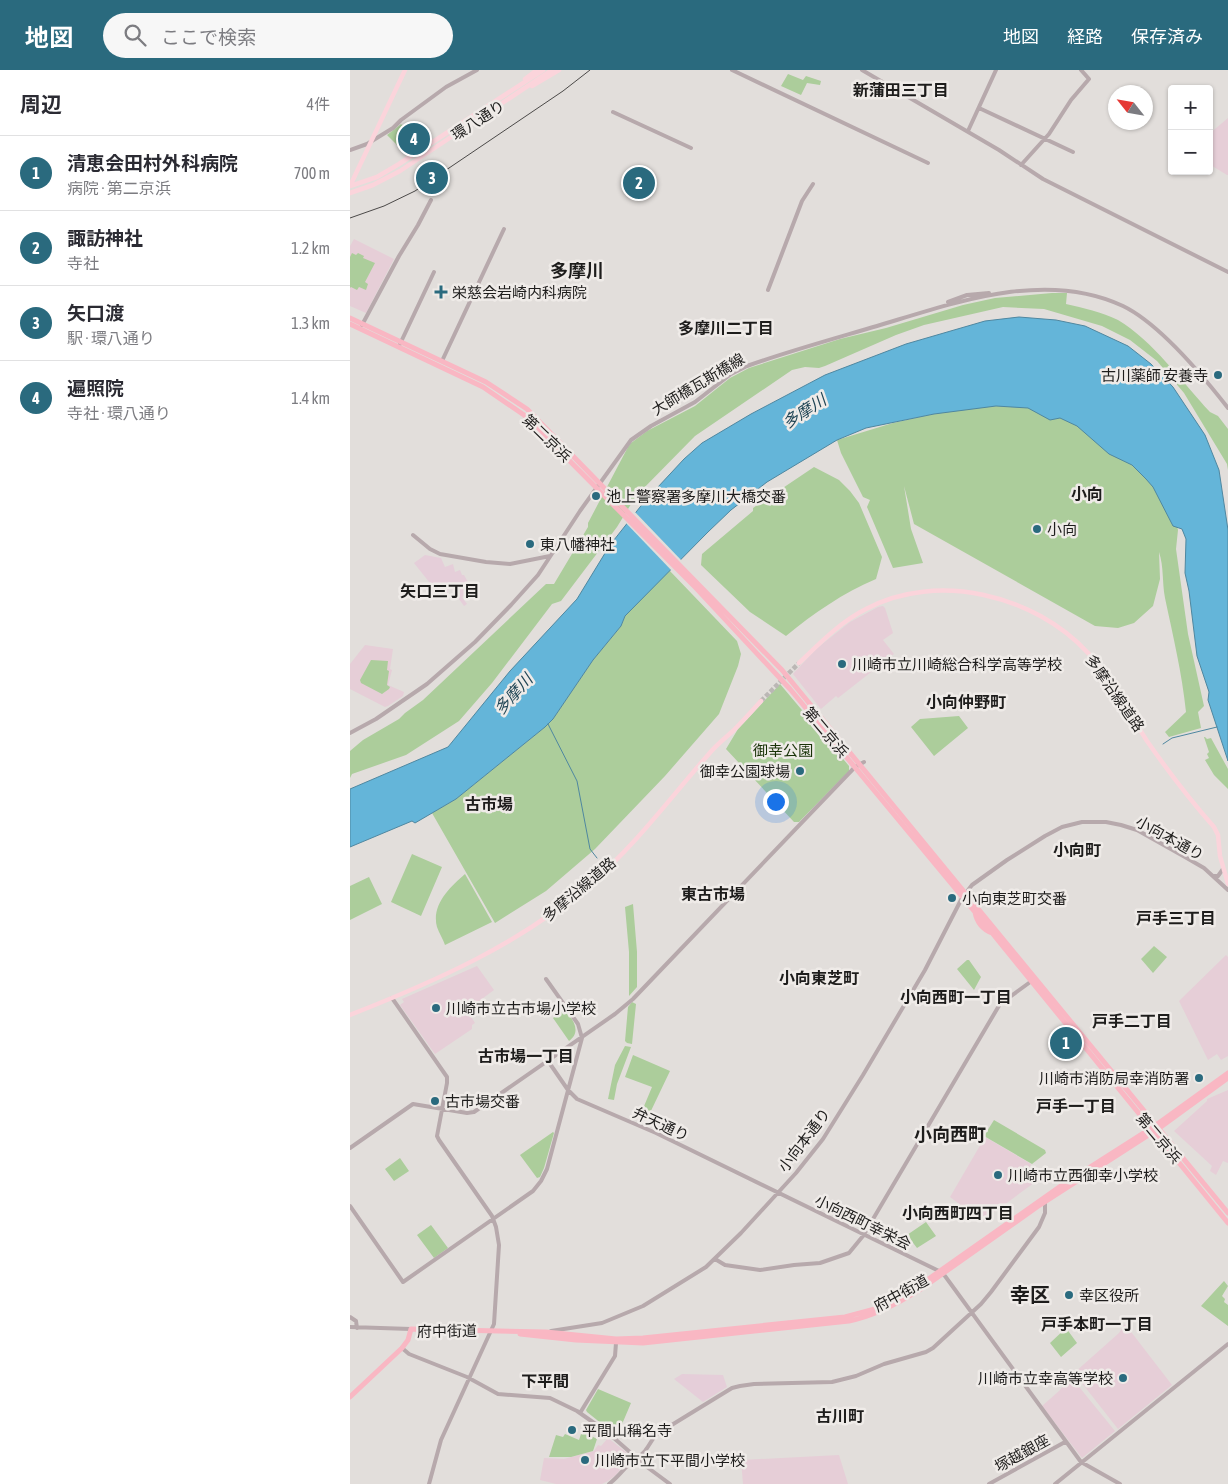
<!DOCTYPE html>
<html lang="ja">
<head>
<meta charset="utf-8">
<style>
  :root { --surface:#fff; --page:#f7f7f7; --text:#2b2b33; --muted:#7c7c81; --line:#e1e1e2; --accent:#2a6a7e }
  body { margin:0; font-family:"Asap Condensed","Noto Sans JP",sans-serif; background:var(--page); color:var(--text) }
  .controls { position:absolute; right:15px; top:15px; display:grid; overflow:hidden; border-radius:5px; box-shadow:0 1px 4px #0004 }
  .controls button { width:45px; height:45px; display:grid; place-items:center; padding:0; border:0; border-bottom:1px solid var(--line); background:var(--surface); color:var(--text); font:25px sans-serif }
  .compass { position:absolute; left:758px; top:15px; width:45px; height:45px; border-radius:50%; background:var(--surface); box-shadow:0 1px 4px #0004; rotate:301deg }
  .you { position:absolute; left:425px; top:731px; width:18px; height:18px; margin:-12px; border:4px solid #fff; border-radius:50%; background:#1a73e8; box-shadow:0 0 0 8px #1a73e833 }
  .badge { display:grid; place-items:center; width:32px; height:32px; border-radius:50%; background:var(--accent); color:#fff; font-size:16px; font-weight:700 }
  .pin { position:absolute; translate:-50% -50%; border:2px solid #fff; box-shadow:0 1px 5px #0006 }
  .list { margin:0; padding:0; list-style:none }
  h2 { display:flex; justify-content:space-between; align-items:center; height:65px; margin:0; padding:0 20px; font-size:21px }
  h2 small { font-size:16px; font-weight:400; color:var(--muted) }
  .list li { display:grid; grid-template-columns:32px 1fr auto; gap:15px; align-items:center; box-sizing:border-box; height:75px; padding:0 20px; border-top:1px solid var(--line) }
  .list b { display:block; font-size:19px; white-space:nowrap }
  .list p { margin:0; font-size:16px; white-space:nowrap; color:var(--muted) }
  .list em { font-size:16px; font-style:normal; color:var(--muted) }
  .icon { flex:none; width:28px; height:28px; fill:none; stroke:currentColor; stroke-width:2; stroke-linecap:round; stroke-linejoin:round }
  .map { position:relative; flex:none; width:878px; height:1414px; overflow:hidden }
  header { display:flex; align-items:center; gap:30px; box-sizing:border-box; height:70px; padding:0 25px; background:var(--accent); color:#fff }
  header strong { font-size:24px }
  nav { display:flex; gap:28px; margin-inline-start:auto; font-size:18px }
  .search { width:350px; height:45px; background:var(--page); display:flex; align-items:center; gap:12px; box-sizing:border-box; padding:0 18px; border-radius:28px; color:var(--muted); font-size:19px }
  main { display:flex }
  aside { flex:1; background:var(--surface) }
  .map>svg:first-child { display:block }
  .commercial { fill:#e5ced9 }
  .education { fill:#e6ced7 }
  .green { fill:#accd9b }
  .water { fill:#64b5d9; stroke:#4f87a0 }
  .pier { fill:#e2dedb }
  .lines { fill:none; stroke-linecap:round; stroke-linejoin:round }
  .stream { stroke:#4f87a0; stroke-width:1 }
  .primary-tunnel { stroke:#bbb7b5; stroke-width:4.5; stroke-dasharray:4.5 2; stroke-linecap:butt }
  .secondary { stroke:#b7a9ac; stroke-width:4 }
  .primary { stroke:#fbd4db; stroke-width:4.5 }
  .highway { stroke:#f9b7c3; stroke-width:5 }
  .rail { stroke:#4b4948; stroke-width:1 }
  .poi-dot { fill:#2a6a7e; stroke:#efebe8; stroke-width:2 }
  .labels { text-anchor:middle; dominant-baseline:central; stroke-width:5; stroke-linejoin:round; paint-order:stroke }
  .street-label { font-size:15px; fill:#1e1d1c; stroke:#efebe8 }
  .poi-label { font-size:15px; fill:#1e1d1c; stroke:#efebe8; text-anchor:start }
  .park-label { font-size:15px; fill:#183207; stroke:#efebe8 }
  .neighbourhood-label { font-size:16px; font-weight:bold; fill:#1e1d1c; stroke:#efebe8 }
  .water-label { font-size:16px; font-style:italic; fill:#204555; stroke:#efebe8 }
  .quarter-label { font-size:18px; font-weight:bold; fill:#1e1d1c; stroke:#efebe8 }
  .district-label { font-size:20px; font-weight:bold; fill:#1e1d1c; stroke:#efebe8 }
</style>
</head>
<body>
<header>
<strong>地図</strong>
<div class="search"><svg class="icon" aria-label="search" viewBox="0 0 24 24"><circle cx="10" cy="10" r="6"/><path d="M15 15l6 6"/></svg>ここで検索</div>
<nav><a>地図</a><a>経路</a><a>保存済み</a></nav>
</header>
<main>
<aside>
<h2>周辺<small>4件</small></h2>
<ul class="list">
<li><span class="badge">1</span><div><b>清恵会田村外科病院</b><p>病院 · 第二京浜</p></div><em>700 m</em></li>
<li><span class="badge">2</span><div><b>諏訪神社</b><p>寺社</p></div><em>1.2 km</em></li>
<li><span class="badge">3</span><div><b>矢口渡</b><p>駅 · 環八通り</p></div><em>1.3 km</em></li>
<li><span class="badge">4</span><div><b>遍照院</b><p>寺社 · 環八通り</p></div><em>1.4 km</em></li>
</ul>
</aside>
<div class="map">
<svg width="878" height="1414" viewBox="0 0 878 1414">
  <rect width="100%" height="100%" fill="#e2dedb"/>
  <path class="commercial" d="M 75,485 L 91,488 L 95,497 L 103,494 L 105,502 L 110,500 L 112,505 L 114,505 L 122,519 L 112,527 L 117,534 L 114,536 L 101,518 L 98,520 L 98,525 L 94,529 L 88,523 L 64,493 Z
    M 332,1304 L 373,1305 L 377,1317 L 353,1332 L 324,1309 Z"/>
  <path class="education" d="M 878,48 L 878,105 L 877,105 L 859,94 L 859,64 Z
    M 4,169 L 44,189 L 16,243 L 0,236 L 0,176 Z
    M 533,536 L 535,538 L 543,563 L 533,570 L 544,584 L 488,628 L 486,626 L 471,639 L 443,604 L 466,579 L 500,552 L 528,537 Z
    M 15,575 L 43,579 L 40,599 L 42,600 L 38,615 L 54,622 L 53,626 L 38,636 L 35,637 L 0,619 L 0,594 Z
    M 876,885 L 878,887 L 878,986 L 871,990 L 867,984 L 858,990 L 829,931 Z
    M 127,896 L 144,920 L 117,940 L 125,953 L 122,955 L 122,959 L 85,984 L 50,935 L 54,932 L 52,929 Z
    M 878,1020 L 878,1093 L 873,1091 L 866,1105 L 860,1101 L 862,1096 L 824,1061 L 857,1031 L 857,1029 Z
    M 635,1067 L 681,1094 L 679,1099 L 688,1110 L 632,1151 L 600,1127 Z
    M 775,1254 L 822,1315 L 768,1359 L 724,1303 L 769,1263 Z
    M 721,1307 L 765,1361 L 732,1388 L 692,1336 L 709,1321 Z
    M 258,1368 L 281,1386 L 266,1405 L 258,1411 L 252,1414 L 206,1414 L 190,1410 L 194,1388 L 214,1389 L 244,1381 L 248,1375 L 251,1376 Z
    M 489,1385 L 498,1414 L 393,1414 L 391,1390 Z"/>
  <path class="green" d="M 438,4 L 453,10 L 456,6 L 471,11 L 470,15 L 457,13 L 451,25 L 431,16 Z
    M 51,54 L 62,64 L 51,79 L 37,65 Z
    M 2,183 L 6,185 L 8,183 L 14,186 L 13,188 L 25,193 L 15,212 L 18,214 L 16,220 L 9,217 L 7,220 L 1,217 L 0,218 L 0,187 Z
    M 702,223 L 717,223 L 716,234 C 733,238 752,242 768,250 C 802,270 833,313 860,342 L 868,346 L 878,359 L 878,400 L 877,394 L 834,323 L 807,291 L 780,270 L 752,256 L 694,239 L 653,237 L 574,255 L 546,265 L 475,296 L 469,298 L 455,297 L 442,300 L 345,366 L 286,426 L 267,457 L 211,531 L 202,534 L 142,613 L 109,651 L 56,685 L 2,704 L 0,708 L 0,681 L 13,670 L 49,649 L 55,643 L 73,630 L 196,514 L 204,514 L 238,457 L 238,453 L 278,377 L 281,373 L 297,361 L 345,336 L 380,308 L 399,298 L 490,269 L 536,258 L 613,235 L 645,228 Z
    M 645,330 L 753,339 L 821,431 L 828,460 L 826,479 L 838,564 L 854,636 L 848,642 L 851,658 L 819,667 L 815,662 L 836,642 C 832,603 823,566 815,528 C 812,512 814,497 809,482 L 810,509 L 803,536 L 784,553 L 768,558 L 745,556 L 564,454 L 554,416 L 561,459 L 573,493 L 543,498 L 517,437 L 520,430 L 513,427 L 491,383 L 487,370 L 543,353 Z
    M 464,397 L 489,410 L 500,421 L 509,433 L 532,487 L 526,509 C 493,523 464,543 436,566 L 400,542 L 351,495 L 352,484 L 403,441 L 403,438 Z
    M 319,500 L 387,571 L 391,584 L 388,596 L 369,644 L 315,706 L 245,779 L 196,821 L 145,853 L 82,743 L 106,729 L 195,657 L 203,649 L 243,590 L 271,556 L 275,546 Z
    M 21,590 L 38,591 L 37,600 L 39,601 L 37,615 L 40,617 L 39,619 L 32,624 L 11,613 L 10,610 Z
    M 430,614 L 499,696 L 499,701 L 449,752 L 444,752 L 376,679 L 388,659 Z
    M 609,646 L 618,658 L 584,686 L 561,657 L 570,649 Z
    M 854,667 L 855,667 L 857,669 L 861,668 L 878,699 L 878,719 L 864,705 L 855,690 L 859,688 L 857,684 L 859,682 Z
    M 62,784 L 92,797 L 71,846 L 41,832 Z
    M 115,804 L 142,852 L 95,875 C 93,869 89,863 87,857 C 81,835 100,817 115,804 Z
    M 19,807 L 32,834 L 0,850 L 0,816 Z
    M 283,834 L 287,882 L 287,917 L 279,926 L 279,882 L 275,837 Z
    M 804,876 L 817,887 L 803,903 L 791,889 Z
    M 617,890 L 619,890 L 631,907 L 624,920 L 607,899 Z
    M 282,932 L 286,934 L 282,974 L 277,973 L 275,971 L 278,937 Z
    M 214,940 C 223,948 232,962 219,971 L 203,948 Z
    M 275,976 L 281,977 L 267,1014 L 264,1030 L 258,1029 L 265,995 Z
    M 283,985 L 320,1001 L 299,1045 L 292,1041 L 302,1017 L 275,1007 Z
    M 644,1050 L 695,1080 L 696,1083 L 682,1094 L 634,1066 Z
    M 203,1062 L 204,1063 L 194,1098 L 190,1107 L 187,1108 L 170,1085 Z
    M 50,1088 L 59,1101 L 44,1111 L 35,1099 Z
    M 576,1152 L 586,1166 L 567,1178 L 557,1165 Z
    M 81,1155 L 98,1178 L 84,1188 L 67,1165 Z
    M 874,1211 L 878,1216 L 872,1226 L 875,1229 L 874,1232 L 878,1235 L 878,1256 L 851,1236 Z
    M 716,1258 L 727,1273 L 711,1287 L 700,1273 Z
    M 248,1319 L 281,1333 L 267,1366 L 237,1342 L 236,1340 Z
    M 232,1361 L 247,1369 L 243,1381 L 221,1387 L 199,1387 L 206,1365 L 213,1367 L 215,1364 L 229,1370 Z"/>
  <path class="water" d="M 669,247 L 706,250 L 735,256 L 778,276 L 801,294 L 823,317 L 855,365 L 869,400 L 878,460 L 878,691 L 858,630 L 859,622 L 847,586 L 839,521 L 835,503 L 836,469 L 832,459 L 823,456 L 803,417 L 796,409 L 782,395 L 759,384 L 727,356 L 710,348 L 700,350 L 678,338 L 646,336 L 584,344 L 516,358 L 487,370 L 417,412 L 381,440 L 358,462 L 275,546 L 271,556 L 243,590 L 203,649 L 195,657 L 106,729 L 65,753 L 62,751 L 0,777 L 0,719 L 98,677 L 160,601 L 227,529 L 260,475 L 294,432 L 334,389 L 352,373 L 401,344 L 475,305 L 556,274 L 635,251 Z"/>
  <path class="pier" d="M 284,441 L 332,491 L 322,501 L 275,452 Z"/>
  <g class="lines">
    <path class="stream" d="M 198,654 L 227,711 L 240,779 L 247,788
      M 813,674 L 822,668 L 867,657"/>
    <path class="primary-tunnel" d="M 411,631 L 449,593"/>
    <path class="secondary" d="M 382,0 L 578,93
      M 512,0 L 649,80 L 693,109 L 878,202
      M 629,38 L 723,82
      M 263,42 L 341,78
      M 618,61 L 646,0
      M 0,80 L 17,74 L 43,58 L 51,50 L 96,17 L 127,0
      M 671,95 L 699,64 L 721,30 L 739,9 L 731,0
      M 418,220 L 452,131 L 463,114
      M 598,232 L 617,225 L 639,223
      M 12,255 L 49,186 L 68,155 L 81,130
      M 50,274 L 84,202
      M 92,291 L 154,159
      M 63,465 L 80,479 L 90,484 L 136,492 L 160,494 L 200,486
      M 0,663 L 26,649 L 77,614 L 125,572 L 161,535 L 188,505 L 230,441 L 281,370 L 301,356 L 345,332 L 381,304 L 397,296 C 439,281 483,269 527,256 C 604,233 695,199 773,236 C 810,254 853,306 878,338
      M 863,806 L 868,806 L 873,799
      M 42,928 L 97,1007 L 97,1013 L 87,1066 L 89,1070 L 142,1146 L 146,1157 L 149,1175 L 144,1254 L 91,1370 L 79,1414
      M 198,991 L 218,1020 L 227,1029 L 306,1063 L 589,1201 L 595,1206 L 731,1392 L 770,1414
      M 0,1078 L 63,1034 L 117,1043 L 124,1042 L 265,944 L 283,929 L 505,697 L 514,692
      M 0,1136 L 53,1212 L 183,1121 L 191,1111 L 197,1099 L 232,968 L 228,954 L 196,909
      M 365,1189 L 375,1195 L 410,1200 L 444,1195 L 470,1193 L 499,1183 L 513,1166 L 650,934 L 683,910
      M 0,1247 L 6,1251 L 7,1258
      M 0,1257 L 61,1259
      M 201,1261 L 252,1253 L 293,1236 L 356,1197 L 391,1163 L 446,1103 L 473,1069 L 513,1005 L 575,900 L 612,828 L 622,815 L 657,790 L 695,766 L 712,757 L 732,752 L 756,752 L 771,755 L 787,760 L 835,787 L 854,798 L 878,820
      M 52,1278 L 59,1284 L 117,1307 L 148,1324 L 200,1328 L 227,1341 L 257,1362 L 297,1397 L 320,1414
      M 230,1343 L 265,1286 L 266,1273
      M 259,1414 C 267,1408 272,1401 279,1394 C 284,1389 291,1386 295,1381 C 305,1367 303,1364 320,1356 L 382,1318 L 390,1316 L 404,1314 L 482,1312 L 506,1306 L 534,1294 L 576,1282 L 583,1278 L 631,1234 L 641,1222 L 689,1157 L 695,1143 L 695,1131
      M 639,1414 L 715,1372
      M 705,1414 L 878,1274"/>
    <path class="primary" d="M 175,9 L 187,0
      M 182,16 L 209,0
      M 0,116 L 27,107 L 49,94 L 193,0
      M 0,116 L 55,0
      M 0,123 L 23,115 L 50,101 L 202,0
      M 449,593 C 469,574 490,552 516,539 C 587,501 685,525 738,583 C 762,609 778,641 797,671 C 818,701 840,730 864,757 L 868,765 L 870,786 L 878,814
      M 0,945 C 86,911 170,874 241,813 C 285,776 320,728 358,685 C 365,676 374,669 383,661 C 392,652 402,641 411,631"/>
    <path class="highway" d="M 0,248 L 136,312 L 177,339 L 432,600 L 878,1143
      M 0,254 L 133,317 L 174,345 L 346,518 L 440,619 L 634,853 L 878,1153
      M 625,842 C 627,853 632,859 642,863
      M 170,1264 L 226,1270 L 293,1273 L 499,1251 C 525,1246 549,1233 571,1219 L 687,1137 L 808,1059 L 878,1008
      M 0,1327 L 52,1278 L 58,1270 L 61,1259 L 196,1262 L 266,1269 L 293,1268 L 495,1247 L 525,1239 L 570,1215 L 715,1113 L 806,1055 L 878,1003"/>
    <path class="rail" d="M 0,148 L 34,136 L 65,121 L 213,21 L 240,0"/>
  </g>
  <g class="poi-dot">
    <path d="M88.5 214.5h5v5h5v5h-5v5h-5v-5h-5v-5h5z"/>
    <circle cx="868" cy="305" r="5"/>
    <circle cx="246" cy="426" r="5"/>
    <circle cx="687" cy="459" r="5"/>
    <circle cx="180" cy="474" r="5"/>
    <circle cx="492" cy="594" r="5"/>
    <circle cx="450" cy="701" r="5"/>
    <circle cx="602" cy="828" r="5"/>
    <circle cx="86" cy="938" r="5"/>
    <circle cx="849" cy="1008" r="5"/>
    <circle cx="85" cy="1031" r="5"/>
    <circle cx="648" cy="1105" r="5"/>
    <circle cx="719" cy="1225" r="5"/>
    <circle cx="773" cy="1308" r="5"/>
    <circle cx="222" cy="1360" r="5"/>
    <circle cx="235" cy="1390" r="5"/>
  </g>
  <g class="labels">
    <g class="street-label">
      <text transform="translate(128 50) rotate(-33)">環八通り</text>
      <text transform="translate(348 314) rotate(-31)">大師橋瓦斯橋線</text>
      <text transform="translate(197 368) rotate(44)">第二京浜</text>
      <text transform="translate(765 623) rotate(55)">多摩沿線道路</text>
      <text transform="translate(476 662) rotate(50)">第二京浜</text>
      <text transform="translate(820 768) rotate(29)">小向本通り</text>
      <text transform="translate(229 819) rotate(-40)">多摩沿線道路</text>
      <text transform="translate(311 1054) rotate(25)">弁天通り</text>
      <text transform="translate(809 1068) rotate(50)">第二京浜</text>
      <text transform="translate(454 1070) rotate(-53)">小向本通り</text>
      <text transform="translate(513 1152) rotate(26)">小向西町幸栄会</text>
      <text transform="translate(551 1223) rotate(-29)">府中街道</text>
      <text transform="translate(97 1261) rotate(-1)">府中街道</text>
      <text transform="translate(672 1383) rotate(-29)">塚越銀座</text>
    </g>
    <g class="poi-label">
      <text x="102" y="222">栄慈会岩崎内科病院</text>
      <text x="858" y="305" text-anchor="end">古川薬師 安養寺</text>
      <text x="256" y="426">池上警察署多摩川大橋交番</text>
      <text x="697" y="459">小向</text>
      <text x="190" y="474">東八幡神社</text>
      <text x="502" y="594">川崎市立川崎総合科学高等学校</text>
      <text x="440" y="701" text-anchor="end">御幸公園球場</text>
      <text x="612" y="828">小向東芝町交番</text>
      <text x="96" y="938">川崎市立古市場小学校</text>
      <text x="839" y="1008" text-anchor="end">川崎市消防局幸消防署</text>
      <text x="95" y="1031">古市場交番</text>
      <text x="658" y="1105">川崎市立西御幸小学校</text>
      <text x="729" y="1225">幸区役所</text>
      <text x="763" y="1308" text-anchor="end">川崎市立幸高等学校</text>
      <text x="232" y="1360">平間山稱名寺</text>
      <text x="245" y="1390">川崎市立下平間小学校</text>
    </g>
    <g class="park-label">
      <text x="433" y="680">御幸公園</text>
    </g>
    <g class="neighbourhood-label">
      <text x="551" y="20">新蒲田三丁目</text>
      <text x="376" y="258">多摩川二丁目</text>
      <text x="737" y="424">小向</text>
      <text x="90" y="521">矢口三丁目</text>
      <text x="616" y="632">小向仲野町</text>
      <text x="139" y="734">古市場</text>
      <text x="727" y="780">小向町</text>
      <text x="363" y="824">東古市場</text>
      <text x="826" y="848">戸手三丁目</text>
      <text x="469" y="908">小向東芝町</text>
      <text x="606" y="927">小向西町一丁目</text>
      <text x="782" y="951">戸手二丁目</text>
      <text x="176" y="986">古市場一丁目</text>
      <text x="726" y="1036">戸手一丁目</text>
      <text x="608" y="1143">小向西町四丁目</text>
      <text x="747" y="1254">戸手本町一丁目</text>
      <text x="195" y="1311">下平間</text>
      <text x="490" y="1346">古川町</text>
    </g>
    <g class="water-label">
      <text transform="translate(454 341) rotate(-33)">多摩川</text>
      <text transform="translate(163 624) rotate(-48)">多摩川</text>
    </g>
    <g class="quarter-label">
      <text x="227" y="200">多摩川</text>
      <text x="600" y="1064">小向西町</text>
    </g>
    <g class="district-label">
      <text x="680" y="1224">幸区</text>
    </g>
  </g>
</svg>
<div class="controls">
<button>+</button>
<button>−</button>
</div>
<svg class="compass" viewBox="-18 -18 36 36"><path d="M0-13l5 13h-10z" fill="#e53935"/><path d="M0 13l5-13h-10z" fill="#7c7c81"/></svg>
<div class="you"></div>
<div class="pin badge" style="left:716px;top:973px">1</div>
<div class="pin badge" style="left:289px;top:113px">2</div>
<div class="pin badge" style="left:82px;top:108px">3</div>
<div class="pin badge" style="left:64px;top:69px">4</div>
</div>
</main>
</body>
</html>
